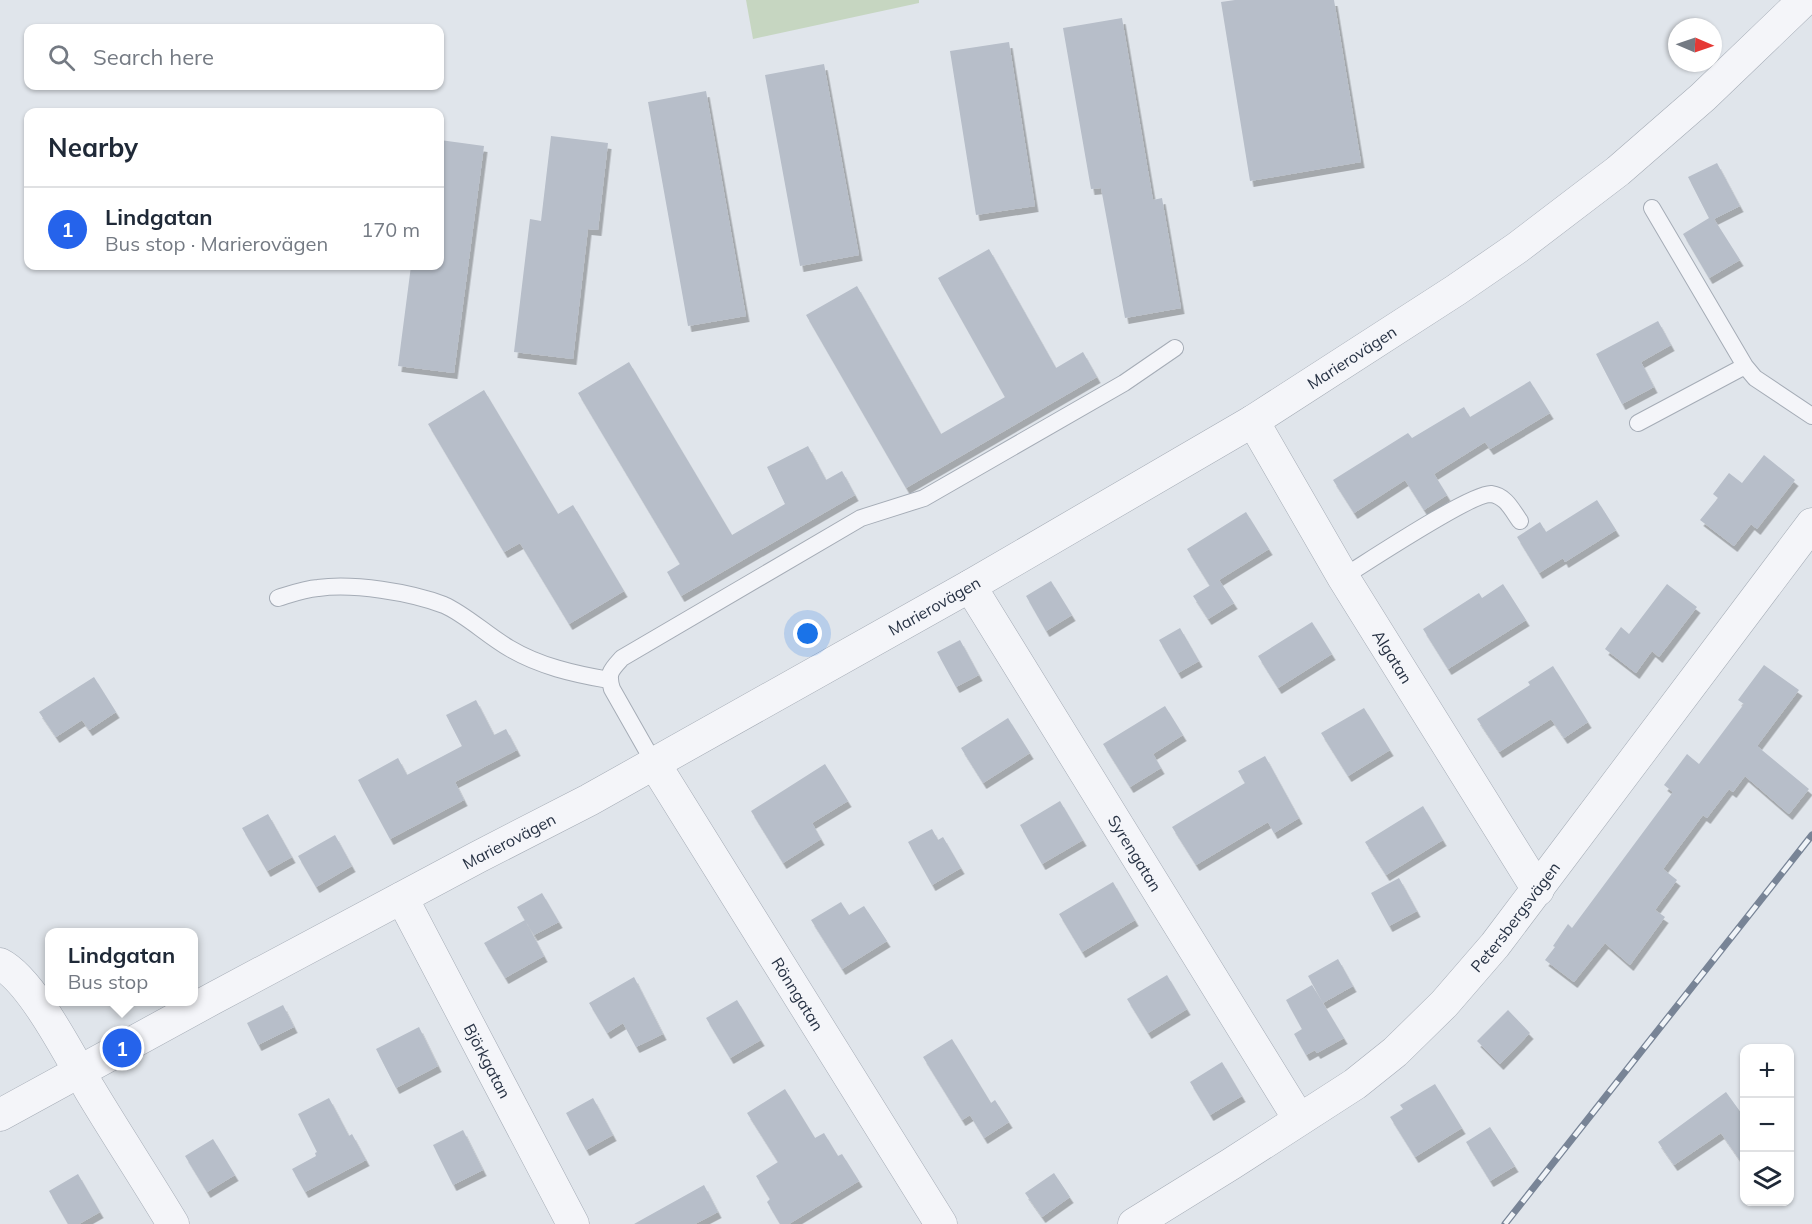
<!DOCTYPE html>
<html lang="en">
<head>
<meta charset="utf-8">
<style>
  :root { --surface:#fff; --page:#f2f2f3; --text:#1f2937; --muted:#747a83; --line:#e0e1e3; --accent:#2563eb }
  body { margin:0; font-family:Mulish,sans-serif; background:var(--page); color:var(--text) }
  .controls { position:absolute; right:18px; bottom:18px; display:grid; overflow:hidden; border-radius:12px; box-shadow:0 2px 4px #0004 }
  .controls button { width:54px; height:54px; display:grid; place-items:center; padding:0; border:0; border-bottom:2px solid var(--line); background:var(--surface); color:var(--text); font:30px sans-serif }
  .compass { position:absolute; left:1668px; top:18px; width:54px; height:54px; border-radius:50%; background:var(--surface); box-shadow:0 2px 4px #0004; rotate:92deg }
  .you { position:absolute; left:808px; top:634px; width:21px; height:21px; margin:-15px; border:4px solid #fff; border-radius:50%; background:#1a73e8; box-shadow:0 0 0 9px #1a73e833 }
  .badge { display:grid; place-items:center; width:39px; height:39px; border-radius:50%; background:var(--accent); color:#fff; font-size:20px; font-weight:700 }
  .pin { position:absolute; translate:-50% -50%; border:3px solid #fff; box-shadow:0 2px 6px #0006 }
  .popup { position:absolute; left:45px; top:928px; width:153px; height:78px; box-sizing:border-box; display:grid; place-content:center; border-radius:12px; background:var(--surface); filter:drop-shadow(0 2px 4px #0005); font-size:20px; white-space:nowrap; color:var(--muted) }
  .popup b { font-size:22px; color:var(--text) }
  .popup::after { content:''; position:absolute; left:50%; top:100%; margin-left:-12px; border:12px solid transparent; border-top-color:var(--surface) }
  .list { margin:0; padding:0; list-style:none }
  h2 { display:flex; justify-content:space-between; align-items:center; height:78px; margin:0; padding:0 24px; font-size:26px }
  h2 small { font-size:20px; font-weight:400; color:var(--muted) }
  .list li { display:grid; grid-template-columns:39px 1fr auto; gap:18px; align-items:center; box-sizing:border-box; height:84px; padding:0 24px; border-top:2px solid var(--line) }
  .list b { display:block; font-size:22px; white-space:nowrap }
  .list p { margin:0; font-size:20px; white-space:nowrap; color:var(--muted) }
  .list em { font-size:20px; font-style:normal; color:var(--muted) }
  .icon { flex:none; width:33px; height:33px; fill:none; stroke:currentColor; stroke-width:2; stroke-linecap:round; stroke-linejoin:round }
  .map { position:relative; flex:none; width:1812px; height:1224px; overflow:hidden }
  .search { position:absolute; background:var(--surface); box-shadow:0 2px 4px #0004; left:24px; top:24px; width:420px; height:66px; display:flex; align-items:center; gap:15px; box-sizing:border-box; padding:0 21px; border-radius:12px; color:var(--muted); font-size:22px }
  .panel { position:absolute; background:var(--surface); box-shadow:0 2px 4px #0004; left:24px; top:108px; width:420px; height:162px; border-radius:12px }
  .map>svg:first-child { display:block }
  .green { fill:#c6d6c1 }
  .building { fill:#b7bec9; filter:url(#shadow) }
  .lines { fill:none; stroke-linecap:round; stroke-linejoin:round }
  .lane-casing { stroke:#a5acb6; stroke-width:18 }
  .street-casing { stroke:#a5acb6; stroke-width:33 }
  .lane { stroke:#f4f5f9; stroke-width:16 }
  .street { stroke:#f4f5f9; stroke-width:32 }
  .rail-casing { stroke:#788496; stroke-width:7 }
  .rail { stroke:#f0f4f8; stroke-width:4.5; stroke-dasharray:14; stroke-linecap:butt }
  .labels { text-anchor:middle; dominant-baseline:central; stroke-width:4.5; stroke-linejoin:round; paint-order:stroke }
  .street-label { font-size:16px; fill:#273244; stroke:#f0f4f8 }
</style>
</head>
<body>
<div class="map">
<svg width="1812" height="1224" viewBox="0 0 1812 1224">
  <defs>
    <filter id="shadow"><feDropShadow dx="3.5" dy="6" stdDeviation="0" flood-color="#0004"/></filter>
  </defs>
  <rect width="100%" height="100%" fill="#e0e5eb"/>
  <path class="green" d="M 746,0 L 919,0 L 919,3 L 753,39 Z"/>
  <path class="building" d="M 1235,0 L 1334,0 L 1361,162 L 1250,181 L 1221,2 Z
    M 1122,18 L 1153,200 L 1162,198 L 1181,308 L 1125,318 L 1101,188 L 1091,189 L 1063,28 Z
    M 1009,42 L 1035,206 L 976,215 L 950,51 Z
    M 824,64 L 859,255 L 800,266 L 765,75 Z
    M 706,91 L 746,316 L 688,326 L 648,102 Z
    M 551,136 L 608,143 L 598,230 L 588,229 L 573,359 L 514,352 L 530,219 L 541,221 Z
    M 440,140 L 484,146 L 454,373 L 398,366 L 411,266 L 440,266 Z
    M 1717,163 L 1740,206 L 1714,219 L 1740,260 L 1709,278 L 1683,234 L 1709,218 L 1688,177 Z
    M 989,249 L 1056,368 L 1083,352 L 1097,377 L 906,488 L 806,315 L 857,286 L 941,434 L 1005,397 L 938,278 Z
    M 1658,321 L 1671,345 L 1641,362 L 1654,387 L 1622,404 L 1596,354 Z
    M 629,362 L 732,535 L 785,504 L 767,467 L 808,446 L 826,480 L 842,471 L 855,495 L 681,596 L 667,572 L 680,564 L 578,393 Z
    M 1530,381 L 1550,413 L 1490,449 L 1485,442 L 1434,474 L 1447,495 L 1424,510 L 1405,480 L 1354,513 L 1333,480 L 1408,433 L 1412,438 L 1464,407 L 1470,417 Z
    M 484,390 L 558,514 L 573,505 L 624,591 L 569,624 L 520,543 L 504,552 L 428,424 Z
    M 1764,455 L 1795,480 L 1757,529 L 1751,524 L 1734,546 L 1700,520 L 1718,498 L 1713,494 L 1729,473 L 1742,483 Z
    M 1597,500 L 1616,530 L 1565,562 L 1563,558 L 1539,573 L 1517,537 L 1540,522 L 1546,532 Z
    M 1246,512 L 1269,549 L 1219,580 L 1234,603 L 1208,619 L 1193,596 L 1214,583 L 1210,586 L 1187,549 Z
    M 1051,581 L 1072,615 L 1046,631 L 1026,596 Z
    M 1503,584 L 1526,620 L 1448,669 L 1423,629 L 1479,593 L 1482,598 Z
    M 1667,584 L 1697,607 L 1659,657 L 1652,651 L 1636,673 L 1605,649 L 1621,627 L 1629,634 Z
    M 1312,622 L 1332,654 L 1278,688 L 1258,656 Z
    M 1180,628 L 1199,661 L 1178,673 L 1159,640 Z
    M 960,640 L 979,675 L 956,687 L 937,652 Z
    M 1764,665 L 1799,690 L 1757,746 L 1809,789 L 1789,814 L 1745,776 L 1733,792 L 1729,789 L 1707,818 L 1703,815 L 1663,869 L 1677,880 L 1655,910 L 1665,917 L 1630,965 L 1605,943 L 1574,982 L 1545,960 L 1555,947 L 1553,946 L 1568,924 L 1572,928 L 1673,792 L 1664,785 L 1687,754 L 1699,764 L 1744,704 L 1738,700 Z
    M 1553,666 L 1588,722 L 1564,738 L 1551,719 L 1499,752 L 1477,719 L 1530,685 L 1528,682 Z
    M 94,677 L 116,712 L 89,730 L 82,720 L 56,737 L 39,712 Z
    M 476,700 L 494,735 L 506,729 L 517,750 L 455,782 L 464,800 L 390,839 L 358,780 L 398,758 L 407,775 L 462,746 L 446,715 Z
    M 1165,706 L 1183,735 L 1153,754 L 1161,768 L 1130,787 L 1103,744 Z
    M 1364,708 L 1390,750 L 1348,776 L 1321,733 Z
    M 1008,718 L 1030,753 L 983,783 L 961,748 Z
    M 1265,756 L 1299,818 L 1274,833 L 1268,822 L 1196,865 L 1172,827 L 1245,783 L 1238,771 Z
    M 825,764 L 848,801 L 812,823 L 821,839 L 783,863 L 751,811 Z
    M 1060,801 L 1083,840 L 1042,864 L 1020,825 Z
    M 1423,806 L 1443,840 L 1386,875 L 1365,842 Z
    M 268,814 L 292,857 L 267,871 L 242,828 Z
    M 932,829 L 938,840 L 943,837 L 961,868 L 932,885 L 908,842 Z
    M 335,835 L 352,866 L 316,887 L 298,856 Z
    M 1399,878 L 1417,911 L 1389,926 L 1371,893 Z
    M 1113,882 L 1135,920 L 1082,952 L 1059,914 Z
    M 542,893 L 559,922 L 534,935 L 517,907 Z
    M 841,902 L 849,915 L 864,906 L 887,941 L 842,969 L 811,920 Z
    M 525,920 L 544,956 L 505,978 L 484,943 Z
    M 1338,959 L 1353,986 L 1323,1003 L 1308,976 Z
    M 1167,975 L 1187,1009 L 1148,1033 L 1127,999 Z
    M 634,977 L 663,1034 L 636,1047 L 623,1023 L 607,1033 L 589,1003 Z
    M 1312,985 L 1344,1038 L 1317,1053 L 1315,1050 L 1306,1055 L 1294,1034 L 1302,1029 L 1286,1000 Z
    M 737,1000 L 761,1040 L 730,1058 L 706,1018 Z
    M 283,1005 L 294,1027 L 258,1045 L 247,1023 Z
    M 1508,1010 L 1530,1033 L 1500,1064 L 1477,1041 Z
    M 419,1027 L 438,1066 L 396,1088 L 376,1049 Z
    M 952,1039 L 991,1103 L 995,1100 L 1009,1122 L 984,1138 L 970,1115 L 962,1120 L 923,1057 Z
    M 1222,1062 L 1242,1096 L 1210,1115 L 1190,1082 Z
    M 1435,1084 L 1462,1128 L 1415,1157 L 1390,1117 L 1403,1109 L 1400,1105 Z
    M 785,1089 L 815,1138 L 824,1133 L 838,1156 L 842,1154 L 859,1181 L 789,1224 L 780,1224 L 767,1202 L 770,1199 L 756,1176 L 778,1162 L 747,1113 Z
    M 1726,1092 L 1744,1117 L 1744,1166 L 1721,1133 L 1674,1165 L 1658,1142 Z
    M 329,1098 L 349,1136 L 352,1134 L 366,1160 L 305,1192 L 292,1169 L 316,1156 L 315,1153 L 317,1152 L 298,1114 Z
    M 593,1098 L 613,1135 L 586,1150 L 566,1113 Z
    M 1490,1127 L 1515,1166 L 1490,1181 L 1466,1142 Z
    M 463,1130 L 483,1170 L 453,1185 L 433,1145 Z
    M 213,1139 L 235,1175 L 207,1192 L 185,1156 Z
    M 1054,1173 L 1070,1197 L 1042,1217 L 1025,1193 Z
    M 78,1174 L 100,1212 L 79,1224 L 68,1224 L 49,1191 Z
    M 704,1185 L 718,1212 L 695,1224 L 634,1224 Z"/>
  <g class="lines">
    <defs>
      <path id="lane" d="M 1652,208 L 1745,366 L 1755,378 L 1812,416
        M 1638,423 L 1745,366
        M 1343,577 C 1366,563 1471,493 1491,494 C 1506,496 1512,510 1520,521
        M 278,598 C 291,594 304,589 318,588 C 353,583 410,592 444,605 C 465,614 488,636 509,648 C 539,666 574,674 609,680
        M 654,763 L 612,689 C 607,673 611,670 622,658 L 861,518 L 924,498 L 1124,383 L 1175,348"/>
      <g id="street">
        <path id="s1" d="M 1253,421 L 1343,577 L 1538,890"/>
        <path id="s2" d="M 970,586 L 1299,1119"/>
        <path id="s3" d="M 654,763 L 941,1224"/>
        <path id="s4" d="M 402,898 L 573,1224"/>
        <path d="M 0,964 C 32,980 71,1058 90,1090 C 117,1135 146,1179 173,1224"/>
        <path id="s5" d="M 0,1115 L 212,999 L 478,857 L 589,800 L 970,586 L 1253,421 L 1456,290 L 1517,248 L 1618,171 L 1703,97 L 1804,0"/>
        <path id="s6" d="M 1134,1224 L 1231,1164 L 1355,1084 L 1395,1052 L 1444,1004 L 1495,945 L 1812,524"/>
      </g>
    </defs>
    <use href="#lane" class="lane-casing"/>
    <use href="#street" class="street-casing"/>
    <use href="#lane" class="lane"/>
    <use href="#street" class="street"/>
    <defs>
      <path id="rail" d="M 1505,1224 L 1812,835"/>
    </defs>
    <use href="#rail" class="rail-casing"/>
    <use href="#rail" class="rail"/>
  </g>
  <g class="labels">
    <g class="street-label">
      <text stroke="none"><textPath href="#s5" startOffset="1550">Marierovägen</textPath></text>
      <text stroke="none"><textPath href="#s5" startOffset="1064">Marierovägen</textPath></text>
      <text stroke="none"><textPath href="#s1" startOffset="274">Algatan</textPath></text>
      <text stroke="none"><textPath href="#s5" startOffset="578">Marierovägen</textPath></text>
      <text stroke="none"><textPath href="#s2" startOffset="314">Syrengatan</textPath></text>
      <text stroke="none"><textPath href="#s6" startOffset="494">Petersbergsvägen</textPath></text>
      <text stroke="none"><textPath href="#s3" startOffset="272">Rönngatan</textPath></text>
      <text stroke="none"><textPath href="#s4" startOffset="184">Björkgatan</textPath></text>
    </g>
  </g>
</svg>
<div class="controls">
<button>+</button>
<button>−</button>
<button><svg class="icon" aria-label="layers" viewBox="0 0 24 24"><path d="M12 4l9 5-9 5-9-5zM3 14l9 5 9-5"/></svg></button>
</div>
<svg class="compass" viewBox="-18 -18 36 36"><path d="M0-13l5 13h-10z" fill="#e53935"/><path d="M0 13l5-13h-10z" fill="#747a83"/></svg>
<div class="you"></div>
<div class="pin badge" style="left:122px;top:1048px">1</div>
<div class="popup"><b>Lindgatan</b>Bus stop</div>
<div class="search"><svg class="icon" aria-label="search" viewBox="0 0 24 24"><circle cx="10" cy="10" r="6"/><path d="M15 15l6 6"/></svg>Search here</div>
<section class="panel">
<h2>Nearby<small></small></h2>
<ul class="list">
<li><span class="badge">1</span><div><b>Lindgatan</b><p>Bus stop · Marierovägen</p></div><em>170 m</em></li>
</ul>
</section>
</div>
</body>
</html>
